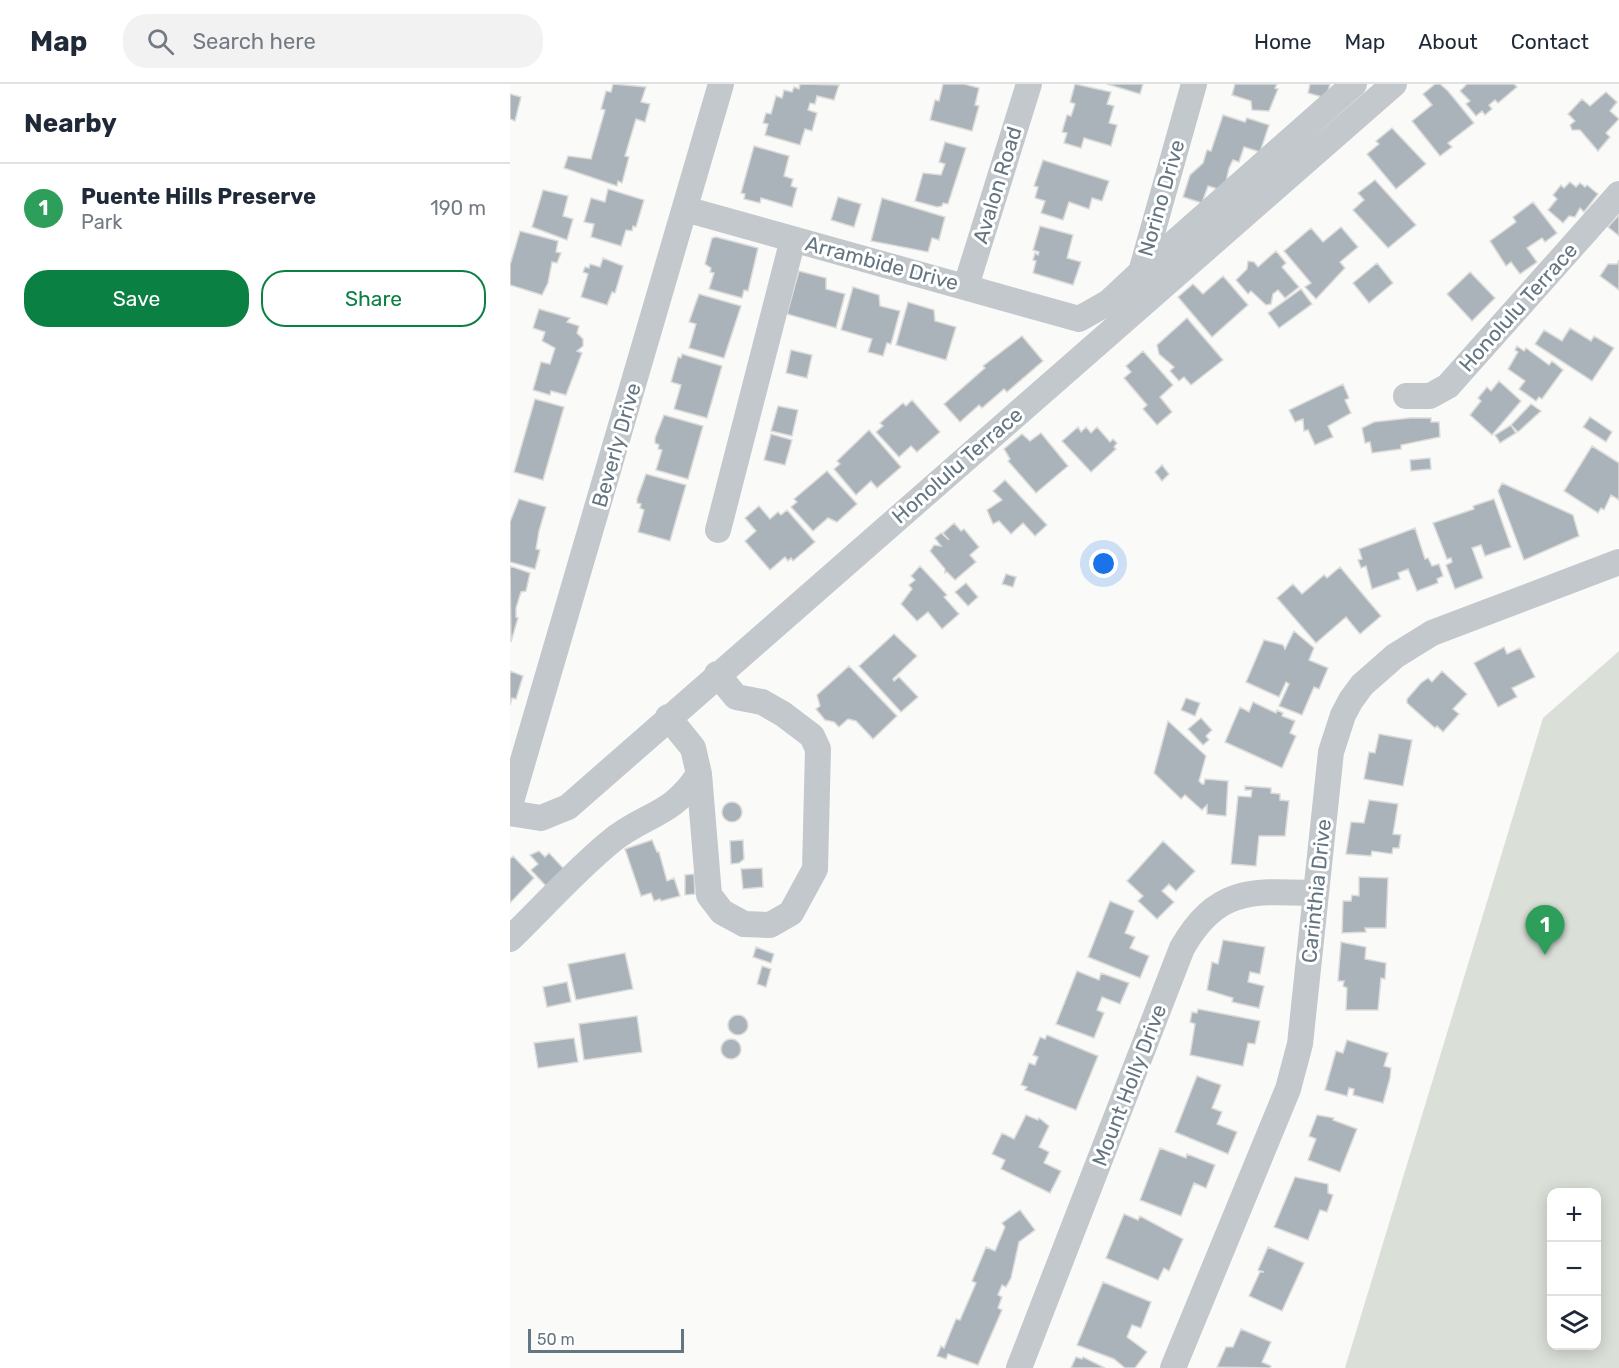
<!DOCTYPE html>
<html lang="en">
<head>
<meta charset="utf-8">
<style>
  :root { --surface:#fff; --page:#f2f2f3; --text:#1f2937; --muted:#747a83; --line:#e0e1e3; --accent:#0b8043 }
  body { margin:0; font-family:Rubik,sans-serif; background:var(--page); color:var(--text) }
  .controls { position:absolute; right:18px; bottom:18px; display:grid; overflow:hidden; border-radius:12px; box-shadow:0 3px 15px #0003 }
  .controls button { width:54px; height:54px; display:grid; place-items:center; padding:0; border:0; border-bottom:2px solid var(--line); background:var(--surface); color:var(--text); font:30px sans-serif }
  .scale { position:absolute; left:18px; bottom:15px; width:156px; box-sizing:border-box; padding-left:6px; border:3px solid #657683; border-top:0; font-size:16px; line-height:21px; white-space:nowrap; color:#657683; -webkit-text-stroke:4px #fff; paint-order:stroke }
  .you { position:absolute; left:594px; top:480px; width:21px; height:21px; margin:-15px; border:4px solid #fff; border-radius:50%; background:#1a73e8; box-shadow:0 0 0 9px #1a73e833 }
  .badge { display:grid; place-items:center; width:39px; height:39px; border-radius:50%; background:var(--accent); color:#fff; font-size:20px; font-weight:700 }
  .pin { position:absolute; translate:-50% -50px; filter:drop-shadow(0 2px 3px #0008) }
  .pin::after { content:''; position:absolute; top:32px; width:21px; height:18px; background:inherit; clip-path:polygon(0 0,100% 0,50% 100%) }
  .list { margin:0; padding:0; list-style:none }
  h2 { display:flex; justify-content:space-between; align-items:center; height:78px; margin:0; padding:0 24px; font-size:26px }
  h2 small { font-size:20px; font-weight:400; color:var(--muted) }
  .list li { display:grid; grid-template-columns:39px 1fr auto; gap:18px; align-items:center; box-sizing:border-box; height:90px; padding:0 24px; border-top:2px solid var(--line) }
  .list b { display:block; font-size:22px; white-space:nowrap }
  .list p { margin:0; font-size:20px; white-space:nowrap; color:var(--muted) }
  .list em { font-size:20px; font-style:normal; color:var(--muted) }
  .actions { display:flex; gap:12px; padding:18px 24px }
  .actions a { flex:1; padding:14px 0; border:2px solid var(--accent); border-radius:24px; text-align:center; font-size:21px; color:var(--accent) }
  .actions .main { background:var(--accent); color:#fff }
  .icon { flex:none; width:33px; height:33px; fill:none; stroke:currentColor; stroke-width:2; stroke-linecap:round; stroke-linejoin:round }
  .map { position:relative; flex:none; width:1109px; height:1284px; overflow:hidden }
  header { display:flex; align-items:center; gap:36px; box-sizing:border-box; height:84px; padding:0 30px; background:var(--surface); border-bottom:2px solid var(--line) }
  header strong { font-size:28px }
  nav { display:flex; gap:33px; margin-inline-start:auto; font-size:21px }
  .search { width:420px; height:54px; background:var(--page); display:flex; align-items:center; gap:15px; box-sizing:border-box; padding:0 21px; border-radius:24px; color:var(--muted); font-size:22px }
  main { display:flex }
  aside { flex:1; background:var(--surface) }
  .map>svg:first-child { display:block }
  .green { fill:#dadfd7; fill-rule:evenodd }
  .building { fill:#aab3b9; stroke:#dcdcda; stroke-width:1.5 }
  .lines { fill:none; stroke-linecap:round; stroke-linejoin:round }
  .minor { stroke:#c3c8cc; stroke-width:26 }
  .labels { text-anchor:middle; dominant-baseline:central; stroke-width:6; stroke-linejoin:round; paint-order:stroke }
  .street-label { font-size:21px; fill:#657683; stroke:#fff }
</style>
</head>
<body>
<header>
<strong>Map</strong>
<div class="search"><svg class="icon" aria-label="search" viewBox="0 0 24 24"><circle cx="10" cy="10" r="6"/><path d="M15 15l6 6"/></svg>Search here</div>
<nav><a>Home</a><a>Map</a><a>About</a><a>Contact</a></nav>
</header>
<main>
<aside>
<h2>Nearby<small></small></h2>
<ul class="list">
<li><span class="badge" style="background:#2e9e5b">1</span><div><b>Puente Hills Preserve</b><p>Park</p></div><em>190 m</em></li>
</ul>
<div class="actions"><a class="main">Save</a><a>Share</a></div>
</aside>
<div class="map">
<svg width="1109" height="1284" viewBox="0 0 1109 1284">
  <rect width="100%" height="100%" fill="#fafaf8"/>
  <path class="green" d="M 1109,567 L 1109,1284 L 835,1284 L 1033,634 ZM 1086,1108 L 1086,1262 L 1042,1262 L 1042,1108 Z"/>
  <path class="building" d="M 103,0 L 136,3 L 131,18 L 140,20 L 135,38 L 126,35 L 115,72 L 119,73 L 112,99 L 108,97 L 107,102 L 54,84 L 58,72 L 81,75 L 95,26 L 91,25 L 96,7 L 101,8 Z
    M 290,0 L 329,1 L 324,16 L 307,12 L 305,20 L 300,19 L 298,26 L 307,29 L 302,47 L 295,45 L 290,61 L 255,51 L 258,40 L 253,39 L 256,29 L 261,30 L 266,12 L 272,14 L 274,6 L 282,8 L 284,3 L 289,5 Z
    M 433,0 L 454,0 L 469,4 L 465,21 L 469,22 L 462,47 L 420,36 L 425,16 L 429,17 Z
    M 565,0 L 601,8 L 597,20 L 604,22 L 599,39 L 607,41 L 601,62 L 574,54 L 571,64 L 554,59 L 557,49 L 552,48 L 557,31 L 561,32 L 565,20 L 560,18 Z
    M 597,0 L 633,0 L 630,10 Z
    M 725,0 L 767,0 L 765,4 L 768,5 L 759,27 L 742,26 L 741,17 L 722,11 Z
    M 800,0 L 820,0 L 816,14 L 798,9 Z
    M 925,0 L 930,0 L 938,7 L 964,39 L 938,59 L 942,63 L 930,72 L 902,37 L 922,21 L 913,10 Z
    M 957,0 L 1004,0 L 1007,3 L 988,19 L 985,16 L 979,21 L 982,25 L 975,31 L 972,27 L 966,32 L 956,20 L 960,17 L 950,7 Z
    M 1096,8 L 1107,18 L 1100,27 L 1109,35 L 1096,49 L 1100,53 L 1088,67 L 1070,46 L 1062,46 L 1060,41 L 1065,37 L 1058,30 L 1072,15 L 1080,22 Z
    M 0,10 L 11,13 L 5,37 L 0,35 Z
    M 713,31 L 735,38 L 737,34 L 759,41 L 750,68 L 734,63 L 729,78 L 723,76 L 719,84 L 714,107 L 698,102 L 692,119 L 673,113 L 680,91 L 693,79 L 697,66 L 701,67 Z
    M 882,44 L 916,80 L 886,105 L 857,70 L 869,60 L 866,57 Z
    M 435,58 L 456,64 L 438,120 L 433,119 L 432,122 L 427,123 L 405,117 L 413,89 L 431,91 L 435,80 L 429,78 Z
    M 244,62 L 279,72 L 274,92 L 283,95 L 281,102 L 287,104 L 282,123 L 251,114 L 250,119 L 234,115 L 235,110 L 231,109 Z
    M 533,76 L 599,97 L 592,117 L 582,114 L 579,125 L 559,118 L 553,136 L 531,129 L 535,117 L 525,114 L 528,103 L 524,102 Z
    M 865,96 L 906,141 L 878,164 L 843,126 L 854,116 L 848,109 Z
    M 1060,98 L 1066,103 L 1070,99 L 1075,103 L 1077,101 L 1088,110 L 1074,128 L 1070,124 L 1065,133 L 1059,132 L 1053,139 L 1038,126 L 1047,115 L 1043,111 L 1051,101 L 1054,104 Z
    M 98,105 L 134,116 L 126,143 L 123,142 L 122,147 L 116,146 L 111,162 L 81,153 L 84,140 L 74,138 L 81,114 L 95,118 Z
    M 33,106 L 58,112 L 53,132 L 63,135 L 57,156 L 22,143 Z
    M 328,113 L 351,120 L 344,143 L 321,136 Z
    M 372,114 L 435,133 L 429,156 L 422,154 L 418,168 L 361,157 Z
    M 1023,118 L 1047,149 L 1035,158 L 1032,154 L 1017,164 L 1027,178 L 1010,190 L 1001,178 L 996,182 L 980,157 L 1006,138 L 1003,133 Z
    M 1109,131 L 1109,152 L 1098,143 Z
    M 530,142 L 563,151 L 557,174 L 571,178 L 563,201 L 523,189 L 526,177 L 523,176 L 525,169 L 528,171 L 529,168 L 523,166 Z
    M 831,143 L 848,163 L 830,178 L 835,184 L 806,215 L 795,203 L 801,199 L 774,167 L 801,144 L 813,158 Z
    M 10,147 L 48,157 L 46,168 L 51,169 L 47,179 L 42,178 L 38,199 L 32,211 L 0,201 L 0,181 Z
    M 206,153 L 248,164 L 238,207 L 234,206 L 232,214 L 199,205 L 204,189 L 200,188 L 201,184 L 195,180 L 202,154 Z
    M 766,167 L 776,179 L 772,183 L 789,203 L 775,214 L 768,206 L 763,210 L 761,220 L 756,221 L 741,207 L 738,210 L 726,196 L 737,185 L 738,177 L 744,178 L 748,183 Z
    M 93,174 L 113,182 L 105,209 L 102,208 L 97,221 L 71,213 L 78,190 L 73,188 L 75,183 L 79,184 L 80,180 L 90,183 Z
    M 1109,176 L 1109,206 L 1090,192 L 1098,180 L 1107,180 Z
    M 867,179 L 883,199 L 859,219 L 843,199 Z
    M 289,187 L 316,194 L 316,205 L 335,210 L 326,244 L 277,230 Z
    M 960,188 L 985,214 L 962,237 L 937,210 Z
    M 713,192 L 738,221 L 702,253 L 668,213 L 683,200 L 693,210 Z
    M 343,203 L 369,211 L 370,222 L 390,227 L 381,260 L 377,259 L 373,272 L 358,268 L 362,255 L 331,246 Z
    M 791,205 L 802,220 L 769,244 L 758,229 Z
    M 189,210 L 231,222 L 214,274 L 179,264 L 186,240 L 179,238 Z
    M 398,218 L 424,226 L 425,237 L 446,243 L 436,276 L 386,261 Z
    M 29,225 L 60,234 L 57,238 L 69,242 L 67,249 L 73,255 L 73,262 L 67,267 L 72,269 L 56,311 L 41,307 L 40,311 L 23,306 L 31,278 L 40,280 L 45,264 L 32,257 L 35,248 L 23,244 Z
    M 677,234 L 713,276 L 681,301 L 674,293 L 669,297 L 660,287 L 664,283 L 649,270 L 647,261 Z
    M 1060,244 L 1081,257 L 1084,252 L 1104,264 L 1082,297 L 1025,260 L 1034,246 L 1052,257 Z
    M 512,252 L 533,277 L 497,308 L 494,305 L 472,324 L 469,321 L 450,338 L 434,320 L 475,284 L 473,282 Z
    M 1007,262 L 1014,267 L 1016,264 L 1039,281 L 1042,277 L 1053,286 L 1032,315 L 1029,313 L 1026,317 L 1009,305 L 1015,297 L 998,285 L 1008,268 L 1005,266 Z
    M 281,266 L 302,271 L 297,294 L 276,289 Z
    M 633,267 L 663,301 L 650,313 L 662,328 L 647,341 L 633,325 L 637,321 L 614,294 L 621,288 L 616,282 Z
    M 172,270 L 212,282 L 197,334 L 164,325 L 171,301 L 161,298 L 168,273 L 171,274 Z
    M 989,297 L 1011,317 L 982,351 L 960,331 L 971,317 L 968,314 L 977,303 L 981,307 Z
    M 833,300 L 839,314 L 835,316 L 841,329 L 818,342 L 823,353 L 805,361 L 798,346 L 794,347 L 793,335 L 785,338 L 779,326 Z
    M 25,315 L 54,323 L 33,396 L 4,388 Z
    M 402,316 L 430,348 L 407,368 L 401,362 L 389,373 L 366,348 L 373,342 L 370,339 L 393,319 L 396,322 Z
    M 1021,320 L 1031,327 L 1008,348 L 1001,341 Z
    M 268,322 L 288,326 L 282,352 L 261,347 Z
    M 154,331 L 193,342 L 178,395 L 146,386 L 152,366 L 148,365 L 149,361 L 145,359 L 145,354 Z
    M 1080,333 L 1102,348 L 1096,358 L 1073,343 Z
    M 900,334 L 921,334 L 921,338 L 929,338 L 930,353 L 891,361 L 891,365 L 862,369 L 860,358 L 855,359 L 852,344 L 864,338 Z
    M 1001,341 L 1006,349 L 990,359 L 985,351 Z
    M 568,343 L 571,348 L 576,343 L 581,349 L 587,343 L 600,358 L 603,355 L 607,359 L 604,363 L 606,365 L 581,388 L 552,357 Z
    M 359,346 L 391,383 L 367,404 L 361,397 L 346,411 L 324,385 L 330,380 L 327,377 Z
    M 531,349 L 558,382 L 526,409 L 498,377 L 500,375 L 494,365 L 512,350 L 520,357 Z
    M 261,350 L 282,356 L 275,381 L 254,376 Z
    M 1082,362 L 1109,379 L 1109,416 L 1101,411 L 1094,426 L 1091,424 L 1088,429 L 1054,407 Z
    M 920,374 L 921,385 L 901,387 L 900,376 Z
    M 652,381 L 659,390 L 652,397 L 645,388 Z
    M 317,387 L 347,420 L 327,438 L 318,434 L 303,447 L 281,423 L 287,418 L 284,415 Z
    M 136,390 L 176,401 L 160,457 L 128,448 L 134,426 L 130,424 L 131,420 L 127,419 L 127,415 Z
    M 495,396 L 537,441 L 525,452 L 513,439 L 501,450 L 489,437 L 483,440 L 477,426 L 492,416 L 483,407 Z
    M 992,399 L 1063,431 L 1069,452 L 1014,476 L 988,407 Z
    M 9,415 L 36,423 L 29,447 L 26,465 L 30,466 L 25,485 L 0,478 L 0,438 Z
    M 984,415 L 1001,463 L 975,472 L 971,461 L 962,464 L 973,494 L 945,505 L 936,481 L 942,478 L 941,474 L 937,475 L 923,439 L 964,425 L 963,422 Z
    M 249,422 L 260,435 L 268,428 L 271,431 L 277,426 L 305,458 L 283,477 L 281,474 L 278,477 L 275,473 L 260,486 L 235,457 L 246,447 L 235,434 Z
    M 444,439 L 451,447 L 454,445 L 469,463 L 460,471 L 466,478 L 445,496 L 437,488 L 435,489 L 435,485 L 420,467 L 424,461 L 431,462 L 425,454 L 431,449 L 439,456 L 433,449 Z
    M 905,444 L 915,475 L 918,474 L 922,482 L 929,480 L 933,492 L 927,495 L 928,499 L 907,507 L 898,485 L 888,489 L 890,495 L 862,505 L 856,482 L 851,484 L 848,476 L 852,475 L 849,465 Z
    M 0,482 L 20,489 L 16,507 L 11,508 L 6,524 L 6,533 L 8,534 L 1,558 Z
    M 410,482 L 437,511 L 434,513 L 449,530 L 432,545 L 418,528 L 407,537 L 391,520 L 402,505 L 399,501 L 405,496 L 401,492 Z
    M 830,483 L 871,532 L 850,550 L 836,533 L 806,559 L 767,514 L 783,500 L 792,510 L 814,491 L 817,494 Z
    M 496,490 L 506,493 L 503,503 L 492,500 Z
    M 456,499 L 468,513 L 458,522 L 445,508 Z
    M 784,547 L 804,564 L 799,576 L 818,584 L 809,605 L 804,603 L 792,631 L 769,622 L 779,600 L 776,598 L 769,613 L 736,598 L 754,556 L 773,561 L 775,565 Z
    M 384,550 L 407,572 L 383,595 L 384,597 L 389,593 L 408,613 L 391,628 L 349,582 Z
    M 994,563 L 997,570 L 1010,564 L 1025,593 L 1002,604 L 1007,613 L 988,623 L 964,579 Z
    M 339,582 L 387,632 L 363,655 L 346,637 L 338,635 L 329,643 L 324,638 L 315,636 L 306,625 L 310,622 L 307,611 Z
    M 0,587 L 13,592 L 6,615 L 2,614 L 0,621 Z
    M 932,587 L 957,610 L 943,625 L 949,630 L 933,648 L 927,642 L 925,644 L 897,619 L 897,615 L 911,599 L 918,594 L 922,598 Z
    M 676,614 L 690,619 L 685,632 L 671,626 Z
    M 743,618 L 766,629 L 767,626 L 773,629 L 772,632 L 785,637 L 780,649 L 786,652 L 772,684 L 715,658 L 730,623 L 739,628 Z
    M 691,634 L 702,646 L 696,652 L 699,656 L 693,661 L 678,645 Z
    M 658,637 L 696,672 L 689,697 L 692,700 L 694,700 L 695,695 L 718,697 L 716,732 L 697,730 L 697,721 L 692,726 L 675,711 L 671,715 L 644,689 Z
    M 869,650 L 902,656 L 893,702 L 854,695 L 859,668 L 865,669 Z
    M 735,702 L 761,704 L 761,709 L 770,710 L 770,716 L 779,717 L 775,752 L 749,752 L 746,782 L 721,780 L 728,712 L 741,713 L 742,706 L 735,706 Z
    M 859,716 L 888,720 L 883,750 L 891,751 L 889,764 L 883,764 L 882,770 L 862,767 L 861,772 L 836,770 L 841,738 L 854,739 Z
    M212 728a10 10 0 1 1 20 0a10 10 0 1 1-20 0Z
    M 142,756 L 147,768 L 149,768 L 157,797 L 164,794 L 170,812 L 151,817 L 150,815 L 144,817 L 141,809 L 131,812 L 115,765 Z
    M 233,756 L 234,775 L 229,779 L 221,780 L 220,757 Z
    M 653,757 L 685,787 L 666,807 L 659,800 L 652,807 L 664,818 L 647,835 L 628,817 L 633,812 L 617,797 Z
    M 29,767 L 35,773 L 39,769 L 54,785 L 36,802 L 21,786 L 28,780 L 20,771 Z
    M 3,772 L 24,794 L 0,819 L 0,775 Z
    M 252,784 L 253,803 L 233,805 L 231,785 Z
    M 184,790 L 185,810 L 175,811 L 175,791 Z
    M 849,793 L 878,794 L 876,844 L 855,844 L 856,848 L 832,849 L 833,817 L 841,817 L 842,811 L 849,812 Z
    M 600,817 L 624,827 L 615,849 L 625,853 L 620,864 L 639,872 L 630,894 L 578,873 Z
    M 713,856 L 755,863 L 750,890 L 740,888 L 738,898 L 754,902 L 749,924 L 722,918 L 723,914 L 697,906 L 702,878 L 708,880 Z
    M 831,858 L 856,863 L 855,875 L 876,879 L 875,895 L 871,894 L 868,926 L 836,926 L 837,904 L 833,902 L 834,897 L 828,897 Z
    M 246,863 L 264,870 L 261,879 L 243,873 Z
    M 115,869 L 123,905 L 66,916 L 58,880 Z
    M 252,882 L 261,885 L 256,903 L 247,900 Z
    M 567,887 L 589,896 L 591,889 L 619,899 L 610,920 L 592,913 L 587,926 L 594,929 L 584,954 L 546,940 Z
    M 57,898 L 61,918 L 37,923 L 33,903 Z
    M 688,925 L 750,937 L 745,960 L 738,959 L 733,982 L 680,971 L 685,940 L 680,938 L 682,928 L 687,929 Z
    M218 941a10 10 0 1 1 20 0a10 10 0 1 1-20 0Z
    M 127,932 L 132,968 L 74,976 L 69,940 Z
    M 537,951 L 588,972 L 566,1026 L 515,1006 L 517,1003 L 511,1001 L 519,979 L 525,981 L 528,973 L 523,971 L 530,953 L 535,955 Z
    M 64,954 L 68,978 L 28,984 L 24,959 Z
    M211 965a10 10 0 1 1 20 0a10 10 0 1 1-20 0Z
    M 837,956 L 878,969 L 874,982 L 881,984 L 880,994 L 873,1019 L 843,1011 L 844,1005 L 839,1004 L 837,1012 L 815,1006 L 826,967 L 833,969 Z
    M 687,992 L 711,1001 L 702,1024 L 712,1028 L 707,1040 L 727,1048 L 718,1070 L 665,1048 Z
    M 516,1031 L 528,1036 L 529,1034 L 539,1042 L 529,1063 L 539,1068 L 534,1079 L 551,1087 L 540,1109 L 491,1085 L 495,1076 L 482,1070 L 492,1049 L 504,1055 Z
    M 807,1031 L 824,1034 L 823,1036 L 847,1045 L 830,1088 L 798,1076 L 806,1055 L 799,1052 Z
    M 650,1064 L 676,1074 L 677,1070 L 705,1081 L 696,1104 L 684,1099 L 671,1132 L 630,1116 Z
    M 785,1093 L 818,1100 L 818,1109 L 823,1111 L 817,1128 L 810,1126 L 798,1156 L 764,1143 Z
    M 510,1126 L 525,1146 L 509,1158 L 501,1194 L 496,1203 L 492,1201 L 488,1211 L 492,1213 L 488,1224 L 492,1226 L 468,1281 L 438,1270 L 436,1275 L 427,1272 L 431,1262 L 434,1264 L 446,1235 L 450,1236 L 466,1199 L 462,1197 L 476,1163 L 485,1167 L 495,1143 L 492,1139 Z
    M 614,1130 L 628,1136 L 630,1132 L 673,1155 L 659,1187 L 654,1184 L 648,1196 L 596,1174 Z
    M 758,1163 L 794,1179 L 772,1227 L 739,1212 L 750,1188 L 754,1188 L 748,1186 Z
    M 593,1198 L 641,1218 L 631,1244 L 622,1241 L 617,1253 L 637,1268 L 625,1284 L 615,1284 L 604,1275 L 567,1261 Z
    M 731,1245 L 761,1258 L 752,1278 L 761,1282 L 760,1284 L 707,1283 L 716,1263 L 723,1263 Z
    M 566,1273 L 572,1275 L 573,1273 L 595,1284 L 561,1284 Z"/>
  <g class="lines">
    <path class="minor" d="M 175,125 L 569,235 L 599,218 L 631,188 L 684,0
      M 631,188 L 844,0
      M 456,202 L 519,0
      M 896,312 L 920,312 L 938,302 L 1109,110
      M 208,446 L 283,155
      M 189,690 L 199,811 L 212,828 L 234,840 L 260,841 L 281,829 L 305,785 L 308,665 L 302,652 L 273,630 L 252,618 L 226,613 L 207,590
      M 0,721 L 211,0
      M 0,729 L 31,734 L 58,723 L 884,0
      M 0,855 C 33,823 64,788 99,759 C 134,729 161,734 189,690 L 183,664 L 158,633
      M 509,1284 L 672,864 C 707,803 742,807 805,809
      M 663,1284 L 778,1005 L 790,960 L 821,668 L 833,631 L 841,616 L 852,601 L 885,572 L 922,549 L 1109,478"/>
  </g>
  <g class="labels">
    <g class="street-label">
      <text transform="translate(487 101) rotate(-73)">Avalon Road</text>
      <text transform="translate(651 114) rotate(-74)">Norino Drive</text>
      <text transform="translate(372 179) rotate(15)">Arrambide Drive</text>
      <text transform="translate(1008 223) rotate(-48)">Honolulu Terrace</text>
      <text transform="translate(106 361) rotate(-74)">Beverly Drive</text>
      <text transform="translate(447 381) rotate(-41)">Honolulu Terrace</text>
      <text transform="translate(806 807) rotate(-84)">Carinthia Drive</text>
      <text transform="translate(619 1001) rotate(-69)">Mount Holly Drive</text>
    </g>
  </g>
</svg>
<div class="controls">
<button>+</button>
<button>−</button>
<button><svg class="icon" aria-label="layers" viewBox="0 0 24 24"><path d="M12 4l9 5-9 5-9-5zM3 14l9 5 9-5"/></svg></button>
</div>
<div class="scale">50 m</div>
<div class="you"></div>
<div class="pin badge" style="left:1035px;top:871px;background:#2e9e5b">1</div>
</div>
</main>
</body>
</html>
